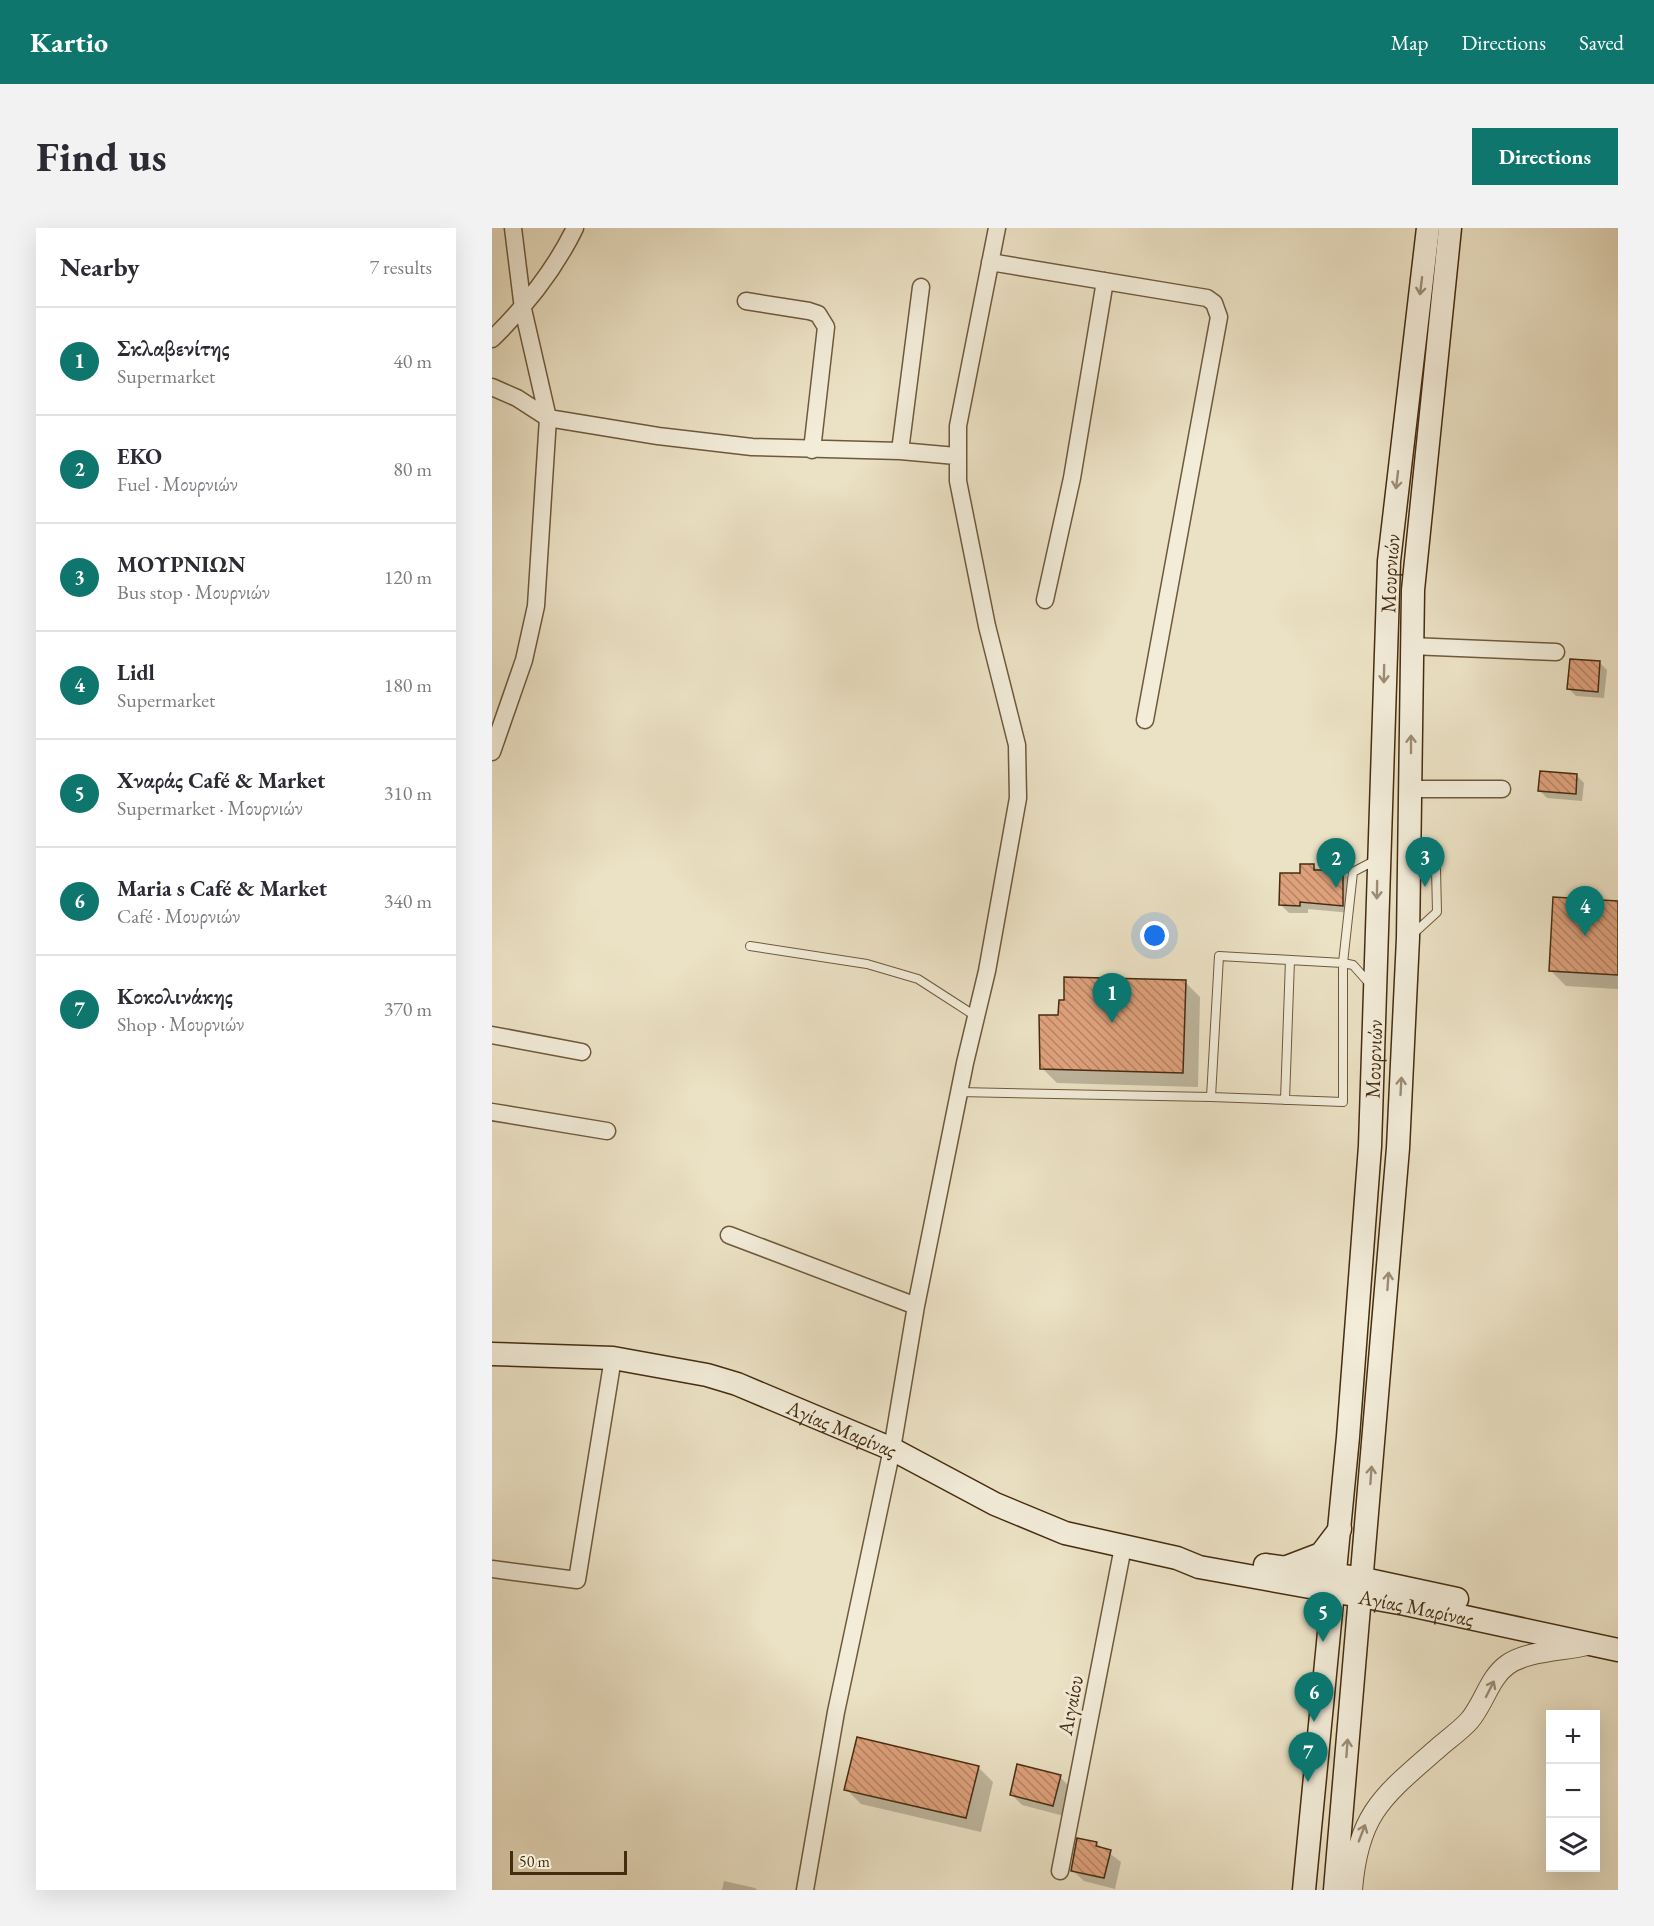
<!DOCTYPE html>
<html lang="en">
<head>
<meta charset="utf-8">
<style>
  :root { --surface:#fff; --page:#f2f2f3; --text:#2b2b33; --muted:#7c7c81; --line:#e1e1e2; --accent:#0f766e }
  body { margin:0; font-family:"EB Garamond",serif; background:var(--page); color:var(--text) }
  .controls { position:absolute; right:18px; bottom:18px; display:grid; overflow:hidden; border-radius:0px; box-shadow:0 6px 24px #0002 }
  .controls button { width:54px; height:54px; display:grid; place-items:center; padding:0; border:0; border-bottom:2px solid var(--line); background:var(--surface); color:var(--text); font:30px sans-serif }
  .scale { position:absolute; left:18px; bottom:15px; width:117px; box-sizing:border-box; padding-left:6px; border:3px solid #462c0f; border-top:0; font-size:16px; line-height:21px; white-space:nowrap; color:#462c0f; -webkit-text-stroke:4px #f2ecd9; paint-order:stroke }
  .you { position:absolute; left:663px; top:708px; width:21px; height:21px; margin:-15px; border:4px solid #fff; border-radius:50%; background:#1a73e8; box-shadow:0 0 0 9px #1a73e833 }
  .badge { display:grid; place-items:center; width:39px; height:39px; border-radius:50%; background:var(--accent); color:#fff; font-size:20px; font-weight:700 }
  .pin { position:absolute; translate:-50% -50px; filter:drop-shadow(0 2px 3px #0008) }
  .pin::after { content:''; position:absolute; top:32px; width:21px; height:18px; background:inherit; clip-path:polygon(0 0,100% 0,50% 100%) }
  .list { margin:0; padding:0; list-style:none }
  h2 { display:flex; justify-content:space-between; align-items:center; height:78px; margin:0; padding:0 24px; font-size:26px }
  h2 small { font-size:20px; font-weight:400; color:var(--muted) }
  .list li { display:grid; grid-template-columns:39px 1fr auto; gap:18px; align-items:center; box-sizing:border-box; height:108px; padding:0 24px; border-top:2px solid var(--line) }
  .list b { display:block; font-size:22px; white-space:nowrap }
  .list p { margin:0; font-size:20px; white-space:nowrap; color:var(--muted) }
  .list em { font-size:20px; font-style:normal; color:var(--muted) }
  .icon { flex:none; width:33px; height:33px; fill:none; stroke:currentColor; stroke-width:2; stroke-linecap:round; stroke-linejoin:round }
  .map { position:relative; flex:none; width:1126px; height:1662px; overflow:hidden; border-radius:0px }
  header { display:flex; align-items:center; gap:36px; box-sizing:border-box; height:84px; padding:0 30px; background:var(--accent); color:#fff }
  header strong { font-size:28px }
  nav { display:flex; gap:33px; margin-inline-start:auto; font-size:21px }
  .intro { display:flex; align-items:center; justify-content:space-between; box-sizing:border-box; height:144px; padding:0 36px }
  h1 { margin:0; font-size:42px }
  .button { padding:15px 27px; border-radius:0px; background:var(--accent); color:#fff; font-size:21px; font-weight:700 }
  main { display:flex; gap:36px; padding:0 36px }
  aside { flex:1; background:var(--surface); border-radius:0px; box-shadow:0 6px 24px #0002 }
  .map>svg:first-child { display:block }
  .shadow { fill:#0003 }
  .building { fill:url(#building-back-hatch); stroke:#462c0f; stroke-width:1.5 }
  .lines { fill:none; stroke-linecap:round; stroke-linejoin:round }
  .service-casing { stroke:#6f593c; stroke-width:10 }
  .minor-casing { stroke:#6f593c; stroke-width:19 }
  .tertiary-casing { stroke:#6f593c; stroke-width:22 }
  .secondary-casing { stroke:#462c0f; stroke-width:25 }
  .service { stroke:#f2ecd9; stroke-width:8 }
  .minor { stroke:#f2ecd9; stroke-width:16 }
  .tertiary { stroke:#f2ecd9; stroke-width:20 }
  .secondary { stroke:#f2ecd9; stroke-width:22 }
  .oneway { stroke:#9c8c74 }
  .labels { text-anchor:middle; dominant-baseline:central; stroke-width:6; stroke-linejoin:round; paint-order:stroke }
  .street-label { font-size:21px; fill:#462c0f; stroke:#f2ecd9 }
</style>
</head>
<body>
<header>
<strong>Kartio</strong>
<nav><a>Map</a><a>Directions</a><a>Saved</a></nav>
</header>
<div class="intro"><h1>Find us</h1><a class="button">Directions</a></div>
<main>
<aside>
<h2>Nearby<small>7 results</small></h2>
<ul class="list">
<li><span class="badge">1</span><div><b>Σκλαβενίτης</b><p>Supermarket</p></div><em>40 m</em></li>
<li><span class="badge">2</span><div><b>EKO</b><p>Fuel · Μουρνιών</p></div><em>80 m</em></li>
<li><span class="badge">3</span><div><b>ΜΟΥΡΝΙΩΝ</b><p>Bus stop · Μουρνιών</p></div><em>120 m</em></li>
<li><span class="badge">4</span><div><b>Lidl</b><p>Supermarket</p></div><em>180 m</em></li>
<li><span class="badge">5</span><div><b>Χναράς Café &amp; Market</b><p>Supermarket · Μουρνιών</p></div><em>310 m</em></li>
<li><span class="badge">6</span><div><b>Maria s Café &amp; Market</b><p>Café · Μουρνιών</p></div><em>340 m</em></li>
<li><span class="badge">7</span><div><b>Κοκολινάκης</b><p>Shop · Μουρνιών</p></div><em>370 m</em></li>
</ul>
</aside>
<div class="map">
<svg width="1126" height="1662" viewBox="0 0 1126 1662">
  <defs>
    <pattern id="building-back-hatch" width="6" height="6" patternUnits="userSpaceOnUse" patternTransform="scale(1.5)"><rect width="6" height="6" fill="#dea17c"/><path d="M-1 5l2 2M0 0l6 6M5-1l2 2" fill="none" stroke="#b68364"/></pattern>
  </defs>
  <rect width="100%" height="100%" fill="#ebe1c4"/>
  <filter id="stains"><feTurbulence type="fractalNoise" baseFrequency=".00333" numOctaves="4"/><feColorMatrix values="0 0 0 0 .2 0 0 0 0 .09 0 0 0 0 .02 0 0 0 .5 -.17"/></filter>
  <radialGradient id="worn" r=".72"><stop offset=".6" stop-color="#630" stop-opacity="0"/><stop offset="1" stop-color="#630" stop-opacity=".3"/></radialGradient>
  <path class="shadow" d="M 1108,435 L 1115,442 L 1112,470 L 1084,468 L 1077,461 Z
    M 1085,548 L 1092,555 L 1090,573 L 1055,570 L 1048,563 Z
    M 822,638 L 827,643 L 851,644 L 859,652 L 859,685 L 816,681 L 816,685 L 797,685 L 789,677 L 810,647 Z
    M 1062,671 L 1126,674 L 1126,761 L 1074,758 L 1059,743 Z
    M 693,754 L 708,769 L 706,859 L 565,855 L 550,840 L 568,789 Z
    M 486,1539 L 501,1554 L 489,1604 L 369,1576 L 354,1561 Z
    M 568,1549 L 579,1560 L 572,1588 L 530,1577 L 519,1566 Z
    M 604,1615 L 629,1634 L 623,1661 L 592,1653 L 580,1642 Z
    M 232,1653 L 263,1660 L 265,1662 L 230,1662 Z"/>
  <path class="building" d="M 1078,431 L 1108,433 L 1106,464 L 1075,461 Z
    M 1048,543 L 1085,546 L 1084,566 L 1046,563 Z
    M 808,636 L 822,636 L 822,642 L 851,642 L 851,678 L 808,674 L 808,678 L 787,677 L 788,645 L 808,645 Z
    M 1061,669 L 1126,673 L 1126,747 L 1057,743 Z
    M 572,749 L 694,752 L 691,845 L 548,841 L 547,787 L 566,787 L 567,772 L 572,772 Z
    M 365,1509 L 487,1538 L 474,1590 L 352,1562 Z
    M 525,1536 L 569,1547 L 561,1578 L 518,1567 Z
    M 585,1610 L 605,1614 L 604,1618 L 619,1622 L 612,1650 L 579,1643 Z"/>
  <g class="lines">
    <defs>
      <path id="service" d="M 921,706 L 945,684 L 944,641 L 921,624
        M 258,718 L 375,736 L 426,751 L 485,789
        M 467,864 L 719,869 L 727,728 L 851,735 L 861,737 L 878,756
        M 719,869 L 851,874 L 851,735 L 861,644 L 884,632
        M 793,872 L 798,732"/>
      <path id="minor" d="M 498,34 L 715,70 L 722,75 L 727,89 L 653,492
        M 254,73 L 317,83 L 326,86 L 334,99 L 320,222
        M 0,111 C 34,78 62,43 83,0
        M 0,159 L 25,170 L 56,190 L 166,208 L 260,219 L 408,223 L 464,228
        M 408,223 L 429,59
        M 553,372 L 580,250 L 613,53
        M 918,418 L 1064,424
        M 0,524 L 32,432 L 44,378 L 56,190 L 31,81 L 21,0
        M 918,561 L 1010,561
        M 0,807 L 90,824
        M 0,884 L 115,903
        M 237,1007 L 424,1078
        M 0,1341 L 85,1352 L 121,1130
        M 568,1643 L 631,1319
        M 313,1662 L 344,1484 L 400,1221 L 424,1078 L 473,835 L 495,743 L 526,570 L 525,517 L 495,398 L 466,253 L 466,198 L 505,0"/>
      <path id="tertiary" d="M 860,1662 C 866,1585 891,1568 946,1520 C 956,1511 968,1503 977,1493 C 992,1476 997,1450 1015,1437 C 1035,1422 1074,1423 1099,1416"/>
      <g id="secondary">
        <path id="s1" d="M 0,1126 L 121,1130 L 215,1147 L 245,1156 L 400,1221 L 503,1276 L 573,1305 L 685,1330 L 707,1339 L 913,1376 L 1126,1422"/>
        <path d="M 773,1337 L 872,1351 L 965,1371"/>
        <path d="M 795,1339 L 829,1326 L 848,1301"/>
        <path id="s2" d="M 812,1662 L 856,1209 L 878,918 L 897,333 L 936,0"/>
        <path d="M 843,1662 L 906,920 L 916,710 L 921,362 L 958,0"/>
      </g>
    </defs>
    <use href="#service" class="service-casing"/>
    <use href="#minor" class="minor-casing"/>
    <use href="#tertiary" class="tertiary-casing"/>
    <use href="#secondary" class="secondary-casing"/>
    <use href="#service" class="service"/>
    <use href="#minor" class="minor"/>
    <use href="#tertiary" class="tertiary"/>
    <use href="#secondary" class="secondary"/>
  </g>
  <defs><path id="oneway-shaft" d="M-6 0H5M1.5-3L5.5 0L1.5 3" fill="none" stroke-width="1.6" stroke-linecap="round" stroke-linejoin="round" transform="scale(1.5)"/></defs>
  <g class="oneway">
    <use href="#oneway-shaft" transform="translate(929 58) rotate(97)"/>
    <use href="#oneway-shaft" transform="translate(905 252) rotate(97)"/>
    <use href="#oneway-shaft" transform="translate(892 446) rotate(91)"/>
    <use href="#oneway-shaft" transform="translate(919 516) rotate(-90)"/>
    <use href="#oneway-shaft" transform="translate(885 662) rotate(91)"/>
    <use href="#oneway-shaft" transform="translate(909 858) rotate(-87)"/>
    <use href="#oneway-shaft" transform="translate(896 1053) rotate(-86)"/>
    <use href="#oneway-shaft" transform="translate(879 1247) rotate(-86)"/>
    <use href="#oneway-shaft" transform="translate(998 1461) rotate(-63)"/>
    <use href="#oneway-shaft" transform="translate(855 1520) rotate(-86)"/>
    <use href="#oneway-shaft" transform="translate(870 1605) rotate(-69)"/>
  </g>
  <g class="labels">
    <g class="street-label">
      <text stroke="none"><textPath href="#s2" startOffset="1320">Μουρνιών</textPath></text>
      <text stroke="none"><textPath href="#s2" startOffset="834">Μουρνιών</textPath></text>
      <text stroke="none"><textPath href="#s1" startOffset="362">Αγίας Μαρίνας</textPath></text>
      <text stroke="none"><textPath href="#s1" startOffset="968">Αγίας Μαρίνας</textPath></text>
      <text transform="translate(578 1477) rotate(-79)">Αιγαίου</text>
    </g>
  </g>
  <rect width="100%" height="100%" filter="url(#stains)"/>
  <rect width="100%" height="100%" fill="url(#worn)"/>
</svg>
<div class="controls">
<button>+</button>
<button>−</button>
<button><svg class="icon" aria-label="layers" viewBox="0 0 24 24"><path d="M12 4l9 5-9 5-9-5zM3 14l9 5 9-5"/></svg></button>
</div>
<div class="scale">50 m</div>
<div class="you"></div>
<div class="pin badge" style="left:620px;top:795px">1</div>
<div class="pin badge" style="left:844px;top:660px">2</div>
<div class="pin badge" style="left:933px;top:659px">3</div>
<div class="pin badge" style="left:1093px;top:708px">4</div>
<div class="pin badge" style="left:831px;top:1414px">5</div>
<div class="pin badge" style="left:822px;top:1494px">6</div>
<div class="pin badge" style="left:816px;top:1554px">7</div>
</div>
</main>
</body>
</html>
